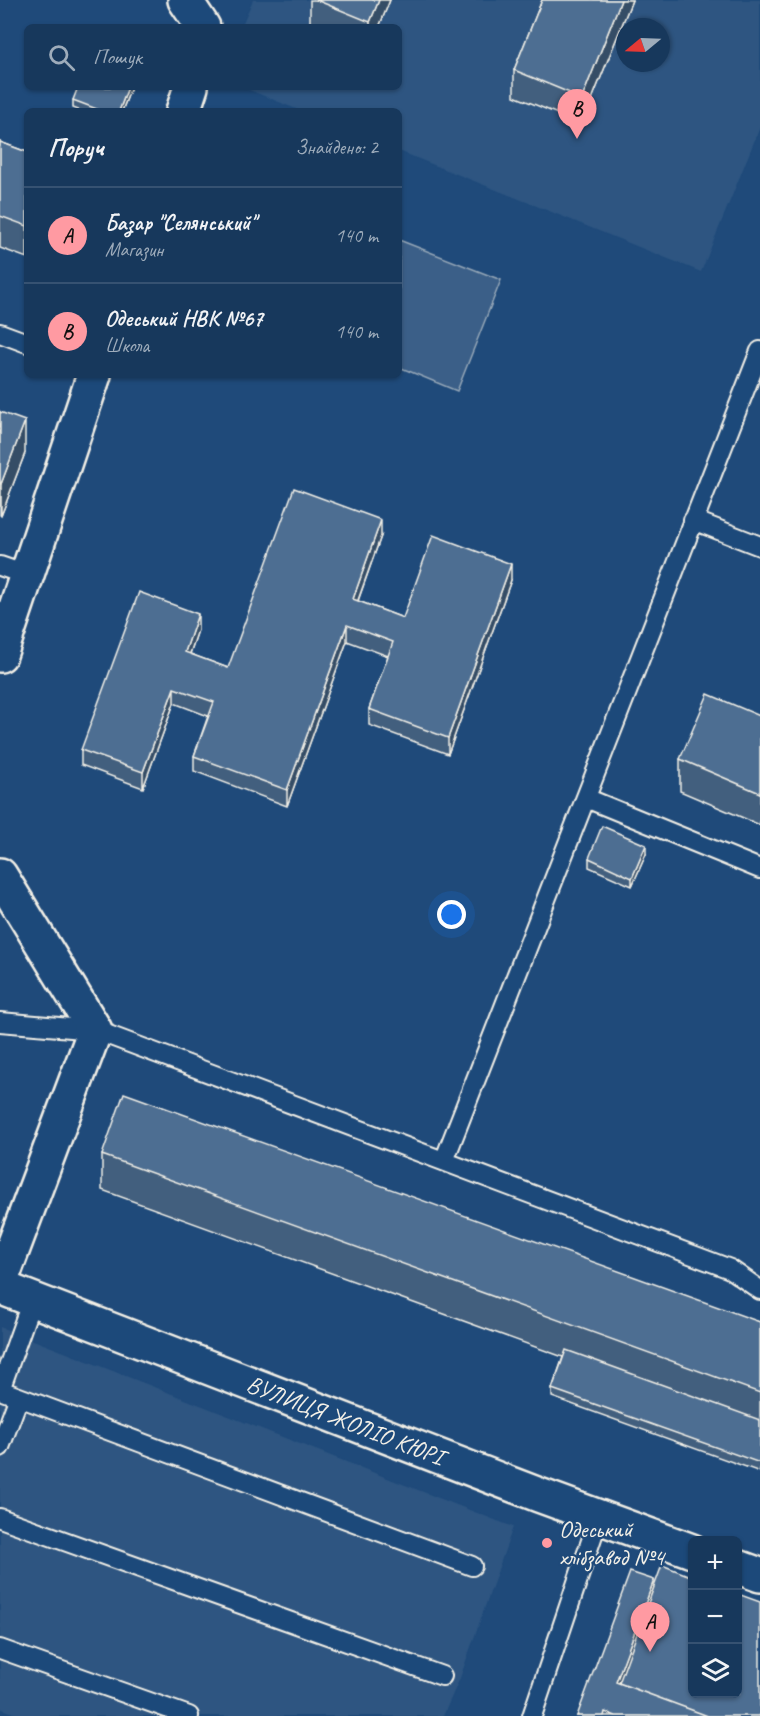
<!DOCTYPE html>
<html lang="uk">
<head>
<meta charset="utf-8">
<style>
  :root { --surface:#17385c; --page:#203f62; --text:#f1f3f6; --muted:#9eacbb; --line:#365272; --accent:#ff9aa2 }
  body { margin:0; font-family:Caveat,sans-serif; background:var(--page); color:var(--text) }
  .controls { position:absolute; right:18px; bottom:18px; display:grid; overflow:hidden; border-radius:9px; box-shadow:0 2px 4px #0004 }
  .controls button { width:54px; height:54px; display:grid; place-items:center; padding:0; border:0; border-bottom:2px solid var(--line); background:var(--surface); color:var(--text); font:30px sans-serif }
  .compass { position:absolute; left:616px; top:18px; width:54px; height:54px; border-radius:50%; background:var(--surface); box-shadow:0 2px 4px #0004; rotate:251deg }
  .you { position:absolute; left:452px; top:915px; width:21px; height:21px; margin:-15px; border:4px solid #fff; border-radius:50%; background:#1a73e8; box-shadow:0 0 0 9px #1a73e833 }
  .badge { display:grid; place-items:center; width:39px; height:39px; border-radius:50%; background:var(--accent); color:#111; font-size:20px; font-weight:700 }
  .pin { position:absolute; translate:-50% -50px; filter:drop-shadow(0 2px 3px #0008) }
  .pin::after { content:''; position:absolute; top:32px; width:21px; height:18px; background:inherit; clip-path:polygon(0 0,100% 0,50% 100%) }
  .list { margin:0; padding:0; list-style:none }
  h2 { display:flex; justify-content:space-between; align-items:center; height:78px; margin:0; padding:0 24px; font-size:26px }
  h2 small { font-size:20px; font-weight:400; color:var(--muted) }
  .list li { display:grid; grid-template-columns:39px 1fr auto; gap:18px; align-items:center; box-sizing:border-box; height:96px; padding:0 24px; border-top:2px solid var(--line) }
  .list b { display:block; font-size:22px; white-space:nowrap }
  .list p { margin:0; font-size:20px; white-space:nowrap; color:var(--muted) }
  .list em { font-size:20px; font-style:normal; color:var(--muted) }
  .icon { flex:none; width:33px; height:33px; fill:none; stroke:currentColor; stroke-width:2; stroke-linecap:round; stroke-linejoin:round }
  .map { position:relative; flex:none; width:760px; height:1716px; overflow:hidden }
  .search { position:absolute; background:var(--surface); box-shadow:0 2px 4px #0004; left:24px; top:24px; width:378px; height:66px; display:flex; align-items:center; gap:15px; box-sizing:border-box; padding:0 21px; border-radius:9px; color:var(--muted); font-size:22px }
  .panel { position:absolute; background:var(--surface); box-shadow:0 2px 4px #0004; left:24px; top:108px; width:378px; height:270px; border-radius:9px }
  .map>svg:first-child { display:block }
  .built { fill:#2d5581; fill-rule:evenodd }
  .green { fill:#3a5f88; stroke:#97a8b8; stroke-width:1.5 }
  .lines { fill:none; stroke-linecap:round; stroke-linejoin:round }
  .service-casing { stroke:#f4f1e8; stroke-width:22 }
  .minor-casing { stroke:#f4f1e8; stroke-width:38 }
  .tertiary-casing { stroke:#f4f1e8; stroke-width:38 }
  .service { stroke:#1f4a7a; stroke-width:18 }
  .minor { stroke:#1f4a7a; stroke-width:33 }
  .tertiary { stroke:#1f4a7a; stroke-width:33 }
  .wall { fill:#425f7e; stroke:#f4f1e8; stroke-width:1.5 }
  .shaded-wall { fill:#364d66; stroke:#f4f1e8; stroke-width:1.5 }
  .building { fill:#4d6e92; stroke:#f4f1e8; stroke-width:1.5 }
  .poi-dot { fill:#ff9aa2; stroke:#1f4a7a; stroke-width:2 }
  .labels { text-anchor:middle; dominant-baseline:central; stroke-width:4.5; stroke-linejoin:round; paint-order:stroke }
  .street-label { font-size:24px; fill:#f4f1e8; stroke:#1f4a7a }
  .poi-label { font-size:24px; fill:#f4f1e8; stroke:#1f4a7a; text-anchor:start }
</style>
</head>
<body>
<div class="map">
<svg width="760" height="1716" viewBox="0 0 760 1716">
  <rect width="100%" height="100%" fill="#1f4a7a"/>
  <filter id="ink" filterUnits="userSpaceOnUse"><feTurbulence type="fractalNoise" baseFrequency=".0167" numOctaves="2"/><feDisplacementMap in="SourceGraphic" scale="12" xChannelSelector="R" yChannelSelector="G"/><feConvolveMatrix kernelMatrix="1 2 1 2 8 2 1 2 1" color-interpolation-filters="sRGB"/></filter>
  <g filter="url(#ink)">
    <path class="built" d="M 253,0 L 760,0 L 760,127 L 701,272 L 399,151 L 399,111 L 301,111 L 242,87 L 399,87 L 399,27 L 241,27 ZM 625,27 L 661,27 L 661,63 L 625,63 Z
      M 0,1327 L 513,1527 L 460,1678 L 443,1716 L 21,1716 L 0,1708 Z"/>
    <path class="green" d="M 399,240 L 501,280 L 457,391 L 399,367 Z"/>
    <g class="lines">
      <defs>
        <path id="service" d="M 0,333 L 27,343
          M 693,520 L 760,546
          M 0,566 L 26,575
          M 586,798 L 760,869
          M 0,1022 L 95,1030 L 730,1269 L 760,1290
          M 444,1161 L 760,351
          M 0,1390 L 472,1566
          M 0,1390 L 32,1300
          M 0,1447 L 19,1397
          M 0,1518 L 442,1676
          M 0,1649 L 189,1716
          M 532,1716 L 599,1517"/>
        <path id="minor" d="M 185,0 L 203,27
          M 183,111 L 191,87
          M 0,655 L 94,375
          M 0,875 L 95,1030 L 0,1283"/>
        <g id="tertiary">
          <path id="s1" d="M 0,1287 L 539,1495 L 692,1551"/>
          <path d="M 738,1567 L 760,1575"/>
        </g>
      </defs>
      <use href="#service" class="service-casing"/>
      <use href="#minor" class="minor-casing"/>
      <use href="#tertiary" class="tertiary-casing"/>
      <use href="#service" class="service"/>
      <use href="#minor" class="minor"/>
      <use href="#tertiary" class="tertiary"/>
    </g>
    <path class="wall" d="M 310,0 L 390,0 L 379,27 L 318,27 L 310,24 Z
      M 542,0 L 632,0 L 582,124 L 514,96 L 514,70 Z
      M 130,87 L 130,90 L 122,111 L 81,111 L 73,108 L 73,100 Z
      M 0,142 L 27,152 L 27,258 L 0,248 Z
      M 0,412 L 25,453 L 1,516 L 0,515 Z
      M 381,536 L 358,601 L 403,618 L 511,580 L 448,754 L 369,725 L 369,709 L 388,656 L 347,641 L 287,806 L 194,771 L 194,756 L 208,716 L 174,703 L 143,788 L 81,765 L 81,750 L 198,630 L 190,654 L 228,668 Z
      M 760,716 L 760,825 L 680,791 L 680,759 Z
      M 646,854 L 632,886 L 589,867 L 589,858 Z
      M 102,1155 L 760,1322 L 760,1472 L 552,1397 L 552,1389 L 563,1357 L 102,1190 Z
      M 654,1587 L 760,1716 L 577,1716 Z"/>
    <path class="shaded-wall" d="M 379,0 L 390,0 L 379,27 L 370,27 L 370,22 Z
      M 621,0 L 632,0 L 582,124 L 582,98 Z
      M 128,87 L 130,87 L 130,90 L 122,111 L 119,111 Z
      M 25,421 L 25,453 L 1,516 L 1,484 Z
      M 381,520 L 381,536 L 353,614 L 353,599 Z
      M 511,564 L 511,580 L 448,754 L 448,738 Z
      M 198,614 L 198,630 L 185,668 L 185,652 Z
      M 347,625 L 347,641 L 287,806 L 287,790 Z
      M 174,688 L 174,703 L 143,788 L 143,772 Z
      M 646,845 L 646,854 L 632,886 L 632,878 Z
      M 654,1580 L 654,1596 L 619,1690 L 616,1682 Z"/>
    <path class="building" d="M 316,0 L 379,0 L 370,22 Z
      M 542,0 L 621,0 L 582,98 L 514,70 Z
      M 78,87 L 128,87 L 119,111 L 102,111 L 73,100 Z
      M 0,142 L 27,152 L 27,226 L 0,216 Z
      M 0,412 L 25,421 L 1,484 L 0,483 Z
      M 294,488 L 381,520 L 353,599 L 403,618 L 433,535 L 511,564 L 448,738 L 369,709 L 393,642 L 347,625 L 287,790 L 194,756 L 214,702 L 174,688 L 143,772 L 81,750 L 139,592 L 198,614 L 185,652 L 228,668 Z
      M 708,694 L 760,716 L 760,793 L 680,759 Z
      M 602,826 L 646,845 L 632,878 L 589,858 Z
      M 124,1093 L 760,1322 L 760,1393 L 102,1155 Z
      M 566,1350 L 760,1420 L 760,1463 L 552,1389 Z
      M 662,1565 L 693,1577 L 693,1694 L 738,1694 L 738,1594 L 760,1602 L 760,1716 L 708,1716 L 619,1683 Z
      M 630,1572 L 654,1580 L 616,1682 L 708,1716 L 616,1716 L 605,1712 L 604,1716 L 577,1716 Z"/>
  </g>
  <circle class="poi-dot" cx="547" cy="1543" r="6"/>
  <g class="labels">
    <g class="street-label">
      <text stroke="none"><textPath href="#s1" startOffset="370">ВУЛИЦЯ ЖОЛІО КЮРІ</textPath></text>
    </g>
    <g class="poi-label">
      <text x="559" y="1529">Одеський<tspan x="559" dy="28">хлібзавод №4</tspan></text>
    </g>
  </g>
</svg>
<div class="controls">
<button>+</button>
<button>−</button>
<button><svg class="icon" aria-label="layers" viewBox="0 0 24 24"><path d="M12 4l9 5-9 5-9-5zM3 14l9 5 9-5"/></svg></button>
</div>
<svg class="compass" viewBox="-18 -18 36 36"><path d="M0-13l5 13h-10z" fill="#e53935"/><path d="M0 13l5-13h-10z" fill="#9eacbb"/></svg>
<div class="you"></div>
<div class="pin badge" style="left:650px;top:1652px">A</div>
<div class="pin badge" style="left:577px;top:139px">B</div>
<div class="search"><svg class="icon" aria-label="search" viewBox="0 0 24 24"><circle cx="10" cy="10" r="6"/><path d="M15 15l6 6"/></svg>Пошук</div>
<section class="panel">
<h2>Поруч<small>Знайдено: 2</small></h2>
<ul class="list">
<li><span class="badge">A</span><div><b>Базар &quot;Селянський&quot;</b><p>Магазин</p></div><em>140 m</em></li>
<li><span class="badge">B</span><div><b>Одеський НВК №67</b><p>Школа</p></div><em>140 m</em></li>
</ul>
</section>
</div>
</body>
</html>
